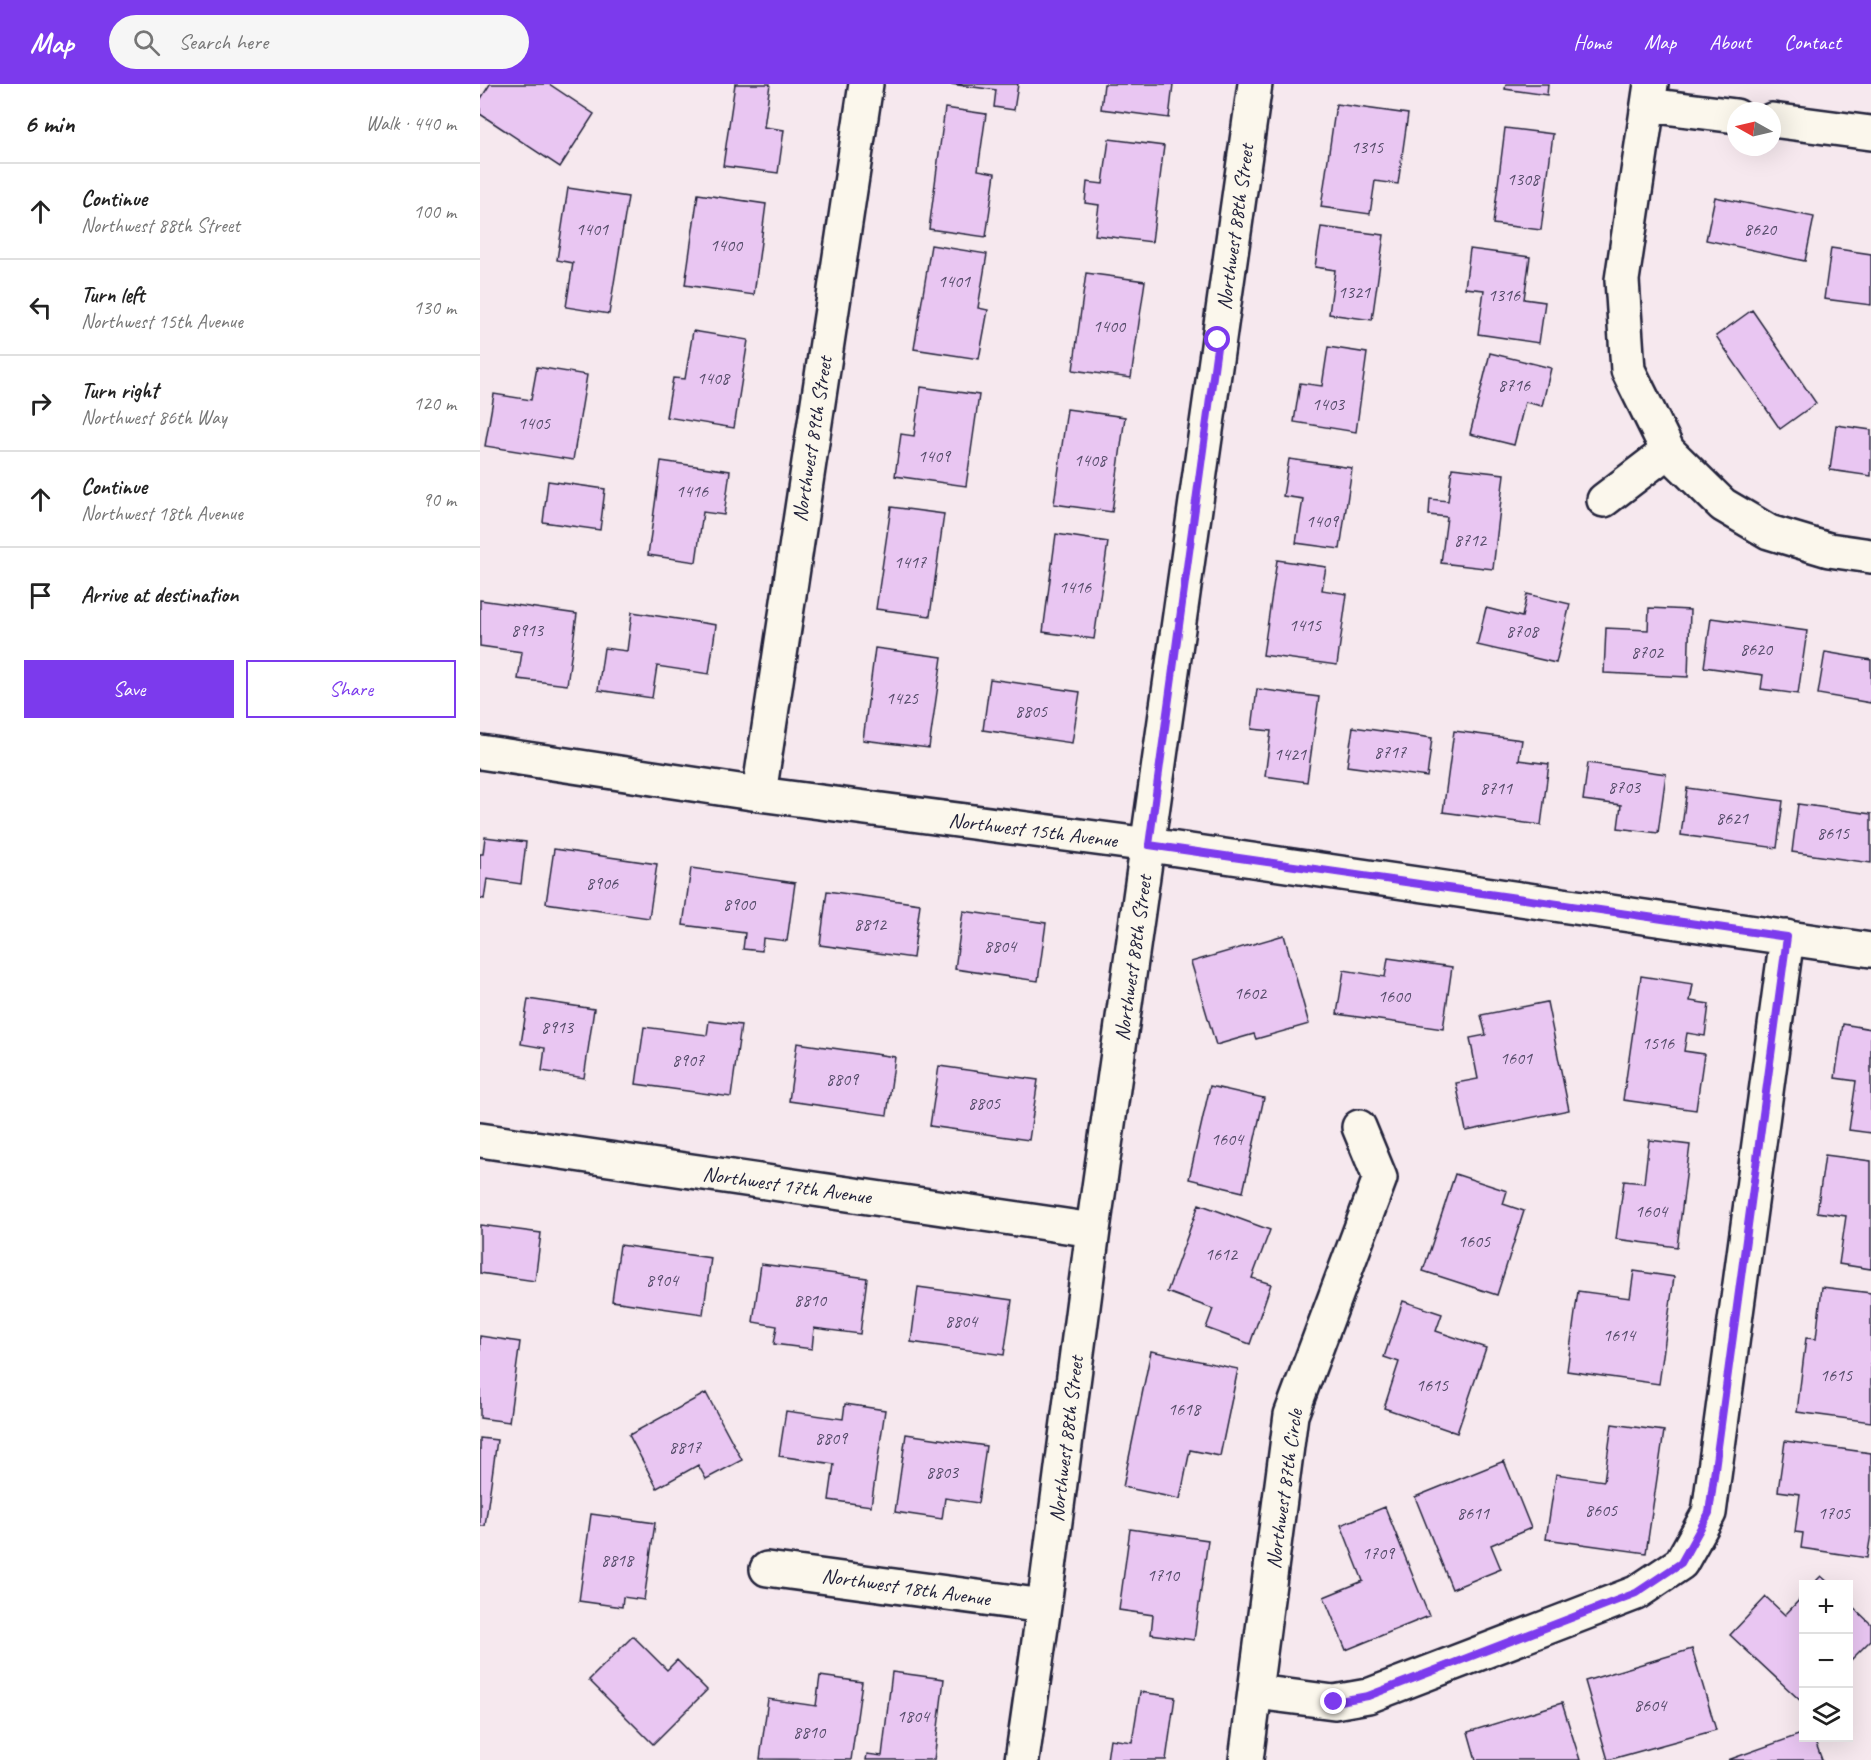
<!DOCTYPE html>
<html lang="en">
<head>
<meta charset="utf-8">
<style>
  :root { --surface:#fff; --page:#f6f6f6; --text:#222; --muted:#767676; --line:#e0e0e0; --accent:#7c3aed }
  body { margin:0; font-family:Caveat,sans-serif; background:var(--page); color:var(--text) }
  .controls { position:absolute; right:18px; bottom:18px; display:grid; overflow:hidden; border-radius:0px; box-shadow:0 6px 24px #0002 }
  .controls button { width:54px; height:54px; display:grid; place-items:center; padding:0; border:0; border-bottom:2px solid var(--line); background:var(--surface); color:var(--text); font:30px sans-serif }
  .compass { position:absolute; left:1247px; top:18px; width:54px; height:54px; border-radius:50%; background:var(--surface); box-shadow:0 6px 24px #0002; rotate:278deg }
  .stop { position:absolute; width:18px; height:18px; margin:-14px; border:4px solid #7c3aed; border-radius:50%; background:#fff }
  .stop.end { background:#7c3aed; border-color:#fff; box-shadow:0 2px 6px #0008 }
  .list { margin:0; padding:0; list-style:none }
  h2 { display:flex; justify-content:space-between; align-items:center; height:78px; margin:0; padding:0 24px; font-size:26px }
  h2 small { font-size:20px; font-weight:400; color:var(--muted) }
  .list li { display:grid; grid-template-columns:39px 1fr auto; gap:18px; align-items:center; box-sizing:border-box; height:96px; padding:0 24px; border-top:2px solid var(--line) }
  .list b { display:block; font-size:22px; white-space:nowrap }
  .list p { margin:0; font-size:20px; white-space:nowrap; color:var(--muted) }
  .list em { font-size:20px; font-style:normal; color:var(--muted) }
  .actions { display:flex; gap:12px; padding:18px 24px }
  .actions a { flex:1; padding:14px 0; border:2px solid var(--accent); border-radius:0px; text-align:center; font-size:21px; color:var(--accent) }
  .actions .main { background:var(--accent); color:#fff }
  .icon { flex:none; width:33px; height:33px; fill:none; stroke:currentColor; stroke-width:2; stroke-linecap:round; stroke-linejoin:round }
  .map { position:relative; flex:none; width:1391px; height:1676px; overflow:hidden }
  header { display:flex; align-items:center; gap:36px; box-sizing:border-box; height:84px; padding:0 30px; background:var(--accent); color:#fff }
  header strong { font-size:28px }
  nav { display:flex; gap:33px; margin-inline-start:auto; font-size:21px }
  .search { width:420px; height:54px; background:var(--page); display:flex; align-items:center; gap:15px; box-sizing:border-box; padding:0 21px; border-radius:33px; color:var(--muted); font-size:22px }
  main { display:flex }
  aside { flex:1; background:var(--surface) }
  .map>svg:first-child { display:block }
  .building { fill:#e9c6f2; stroke:#22223b; stroke-width:1.5 }
  .lines { fill:none; stroke-linecap:round; stroke-linejoin:round }
  .minor-casing { stroke:#22223b; stroke-width:38 }
  .minor { stroke:#fbf7ec; stroke-width:33 }
  .route { stroke:#7c3aed; stroke-width:8 }
  .labels { text-anchor:middle; dominant-baseline:central; stroke-width:4.5; stroke-linejoin:round; paint-order:stroke }
  .number-label { font-size:18px; fill:#544b69 }
  .street-label { font-size:21px; fill:#22223b; stroke:#fbf7ec }
</style>
</head>
<body>
<header>
<strong>Map</strong>
<div class="search"><svg class="icon" aria-label="search" viewBox="0 0 24 24"><circle cx="10" cy="10" r="6"/><path d="M15 15l6 6"/></svg>Search here</div>
<nav><a>Home</a><a>Map</a><a>About</a><a>Contact</a></nav>
</header>
<main>
<aside>
<h2>6 min<small>Walk · 440 m</small></h2>
<ul class="list">
<li><svg class="icon" aria-label="ahead" viewBox="0 0 24 24"><path d="M12 20V5M6 11l6-6 6 6"/></svg><div><b>Continue</b><p>Northwest 88th Street</p></div><em>100 m</em></li>
<li><svg class="icon" aria-label="left" viewBox="0 0 24 24"><path d="M17 20v-9H6M10 6l-5 5 5 5"/></svg><div><b>Turn left</b><p>Northwest 15th Avenue</p></div><em>130 m</em></li>
<li><svg class="icon" aria-label="right" viewBox="0 0 24 24"><path d="M7 20v-9h11M14 6l5 5-5 5"/></svg><div><b>Turn right</b><p>Northwest 86th Way</p></div><em>120 m</em></li>
<li><svg class="icon" aria-label="ahead" viewBox="0 0 24 24"><path d="M12 20V5M6 11l6-6 6 6"/></svg><div><b>Continue</b><p>Northwest 18th Avenue</p></div><em>90 m</em></li>
<li><svg class="icon" aria-label="arrive" viewBox="0 0 24 24"><path d="M6 21V4h12l-3 4 3 4H6"/></svg><div><b>Arrive at destination</b></div></li>
</ul>
<div class="actions"><a class="main">Save</a><a>Share</a></div>
</aside>
<div class="map">
<svg width="1391" height="1676" viewBox="0 0 1391 1676">
  <rect width="100%" height="100%" fill="#f6e8ee"/>
  <filter id="ink" filterUnits="userSpaceOnUse"><feTurbulence type="fractalNoise" baseFrequency=".0167" numOctaves="2"/><feDisplacementMap in="SourceGraphic" scale="12" xChannelSelector="R" yChannelSelector="G"/><feConvolveMatrix kernelMatrix="1 2 1 2 8 2 1 2 1" color-interpolation-filters="sRGB"/></filter>
  <g filter="url(#ink)">
    <path class="building" d="M 10,0 L 69,0 L 114,30 L 80,83 L 0,30 L 0,16 Z
      M 255,0 L 290,0 L 284,43 L 304,46 L 298,89 L 243,82 Z
      M 470,0 L 538,0 L 534,26 L 514,23 L 516,6 Z
      M 624,0 L 693,0 L 689,34 L 621,25 Z
      M 1026,0 L 1068,0 L 1067,11 L 1025,5 Z
      M 856,20 L 928,30 L 918,100 L 895,97 L 890,130 L 841,123 Z
      M 465,24 L 506,30 L 498,86 L 515,89 L 506,153 L 449,145 Z
      M 1025,44 L 1073,50 L 1061,146 L 1013,140 Z
      M 629,55 L 684,62 L 672,158 L 615,151 L 619,121 L 605,119 L 607,98 L 623,100 Z
      M 88,104 L 148,113 L 129,230 L 86,223 L 93,179 L 77,176 Z
      M 218,110 L 286,120 L 274,211 L 205,201 Z
      M 1235,113 L 1334,133 L 1325,177 L 1226,156 Z
      M 841,143 L 904,151 L 892,236 L 849,230 L 855,186 L 835,183 Z
      M 451,161 L 507,170 L 498,224 L 508,226 L 499,275 L 434,265 Z
      M 1351,164 L 1391,170 L 1391,221 L 1344,215 Z
      M 990,165 L 1050,173 L 1044,215 L 1065,218 L 1059,259 L 998,250 L 1004,206 L 985,204 Z
      M 606,189 L 665,197 L 651,294 L 593,286 Z
      M 1272,226 L 1336,319 L 1300,345 L 1236,252 Z
      M 213,247 L 268,256 L 254,344 L 186,333 L 193,294 L 205,295 Z
      M 848,263 L 887,269 L 876,348 L 814,338 L 820,299 L 842,302 Z
      M 1010,269 L 1071,284 L 1062,322 L 1045,318 L 1034,361 L 990,350 Z
      M 57,283 L 107,291 L 93,376 L 5,362 L 14,310 L 51,316 Z
      M 441,303 L 499,311 L 486,402 L 415,392 L 421,350 L 434,352 Z
      M 587,325 L 645,333 L 632,428 L 574,420 Z
      M 1356,341 L 1391,346 L 1391,392 L 1350,386 Z
      M 809,375 L 872,384 L 860,465 L 816,459 L 823,415 L 803,412 Z
      M 181,377 L 250,387 L 244,431 L 223,428 L 216,478 L 168,471 Z
      M 972,384 L 1024,390 L 1013,485 L 961,479 L 967,433 L 949,431 L 950,415 L 968,417 Z
      M 68,397 L 125,405 L 120,446 L 63,438 Z
      M 411,423 L 464,430 L 450,532 L 396,525 Z
      M 576,450 L 628,458 L 614,555 L 563,548 Z
      M 797,476 L 846,483 L 842,506 L 867,510 L 857,581 L 783,571 Z
      M 1047,510 L 1090,520 L 1076,579 L 997,561 L 1006,524 L 1042,533 Z
      M 0,516 L 97,530 L 87,601 L 38,595 L 42,568 L 0,562 Z
      M 1169,524 L 1210,526 L 1208,593 L 1124,589 L 1126,544 L 1168,546 Z
      M 152,528 L 236,541 L 229,590 L 177,582 L 172,614 L 118,606 L 124,564 L 147,567 Z
      M 1231,534 L 1327,547 L 1318,610 L 1281,605 L 1283,591 L 1224,583 Z
      M 395,564 L 462,573 L 449,664 L 383,656 Z
      M 1345,568 L 1391,576 L 1391,619 L 1338,610 Z
      M 510,595 L 600,608 L 592,659 L 503,646 Z
      M 777,605 L 839,613 L 827,698 L 785,692 L 791,647 L 772,645 Z
      M 873,643 L 952,654 L 947,693 L 867,682 Z
      M 974,647 L 1042,656 L 1039,676 L 1069,680 L 1061,741 L 963,728 Z
      M 1108,679 L 1186,690 L 1178,749 L 1138,744 L 1141,721 L 1103,716 Z
      M 1207,704 L 1303,717 L 1297,764 L 1201,751 Z
      M 1318,720 L 1391,730 L 1391,779 L 1312,768 Z
      M 5,753 L 46,758 L 41,800 L 7,795 L 4,815 L 0,814 L 0,770 L 3,770 Z
      M 74,765 L 177,780 L 169,834 L 66,819 Z
      M 211,784 L 315,799 L 307,857 L 283,854 L 282,867 L 263,865 L 265,849 L 203,841 Z
      M 347,807 L 440,820 L 433,874 L 340,861 Z
      M 483,827 L 566,839 L 558,897 L 475,885 Z
      M 804,851 L 829,940 L 776,955 L 774,950 L 736,961 L 711,878 Z
      M 908,874 L 972,883 L 963,945 L 857,930 L 864,886 L 905,893 Z
      M 1161,892 L 1213,900 L 1210,917 L 1229,920 L 1225,952 L 1207,949 L 1204,967 L 1224,970 L 1216,1026 L 1143,1016 Z
      M 48,915 L 114,925 L 104,994 L 62,987 L 65,964 L 41,960 Z
      M 1067,918 L 1089,1026 L 986,1047 L 976,999 L 998,995 L 990,954 L 1006,951 L 1001,931 Z
      M 229,937 L 261,941 L 251,1013 L 156,1000 L 164,943 L 227,951 Z
      M 1363,940 L 1391,945 L 1391,1049 L 1369,1046 L 1376,997 L 1355,994 Z
      M 317,959 L 415,973 L 407,1031 L 309,1017 Z
      M 459,982 L 558,996 L 549,1056 L 450,1042 Z
      M 730,1002 L 784,1014 L 763,1108 L 709,1095 Z
      M 1169,1056 L 1210,1061 L 1197,1163 L 1136,1155 L 1144,1097 L 1164,1099 Z
      M 1345,1071 L 1391,1077 L 1391,1185 L 1359,1180 L 1366,1132 L 1337,1128 Z
      M 975,1090 L 1027,1107 L 1023,1120 L 1044,1127 L 1017,1211 L 943,1187 Z
      M 719,1120 L 790,1146 L 772,1194 L 791,1200 L 770,1260 L 726,1244 L 733,1225 L 687,1208 Z
      M 0,1141 L 61,1149 L 55,1197 L 0,1189 Z
      M 140,1161 L 231,1174 L 223,1230 L 132,1217 Z
      M 281,1180 L 387,1194 L 380,1250 L 334,1244 L 332,1265 L 294,1260 L 297,1242 L 273,1238 Z
      M 1154,1187 L 1194,1193 L 1179,1300 L 1087,1287 L 1098,1207 L 1150,1214 Z
      M 438,1203 L 532,1216 L 524,1271 L 431,1258 Z
      M 1342,1203 L 1391,1209 L 1391,1338 L 1317,1328 L 1326,1254 L 1336,1255 Z
      M 923,1217 L 962,1230 L 956,1247 L 1006,1264 L 977,1349 L 904,1324 L 919,1278 L 904,1273 Z
      M 0,1252 L 40,1258 L 29,1338 L 0,1334 Z
      M 671,1267 L 758,1285 L 740,1372 L 710,1366 L 700,1415 L 643,1403 Z
      M 226,1309 L 262,1376 L 226,1395 L 218,1381 L 177,1404 L 149,1351 Z
      M 365,1320 L 405,1326 L 391,1422 L 349,1416 L 354,1380 L 299,1372 L 306,1327 L 363,1335 Z
      M 1132,1340 L 1184,1347 L 1166,1469 L 1066,1455 L 1076,1390 L 1124,1397 Z
      M 426,1350 L 506,1362 L 498,1419 L 465,1414 L 462,1435 L 415,1428 Z
      M 0,1354 L 17,1356 L 5,1442 L 0,1442 Z
      M 1305,1357 L 1391,1369 L 1391,1450 L 1387,1474 L 1321,1464 L 1323,1449 L 1315,1448 L 1320,1410 L 1298,1407 Z
      M 1024,1377 L 1051,1444 L 1011,1461 L 1021,1485 L 972,1505 L 935,1413 Z
      M 905,1423 L 949,1532 L 866,1566 L 844,1513 L 883,1497 L 861,1441 Z
      M 111,1430 L 175,1439 L 164,1516 L 143,1513 L 142,1523 L 99,1517 Z
      M 650,1445 L 728,1456 L 714,1556 L 671,1550 L 673,1531 L 639,1526 Z
      M 1341,1492 L 1350,1500 L 1333,1500 Z
      M 1324,1511 L 1324,1620 L 1250,1551 L 1286,1513 L 1305,1531 Z
      M 1368,1518 L 1391,1540 L 1391,1556 L 1368,1579 Z
      M 153,1552 L 187,1586 L 197,1576 L 227,1606 L 173,1660 L 109,1596 Z
      M 1212,1565 L 1236,1646 L 1128,1676 L 1105,1597 Z
      M 412,1588 L 464,1595 L 454,1676 L 386,1676 L 387,1670 L 402,1672 Z
      M 340,1592 L 382,1598 L 371,1676 L 280,1675 L 288,1615 L 336,1622 Z
      M 660,1608 L 695,1613 L 686,1676 L 627,1676 L 630,1655 L 652,1658 Z
      M 1082,1619 L 1100,1676 L 996,1676 L 988,1648 Z
      M 1324,1649 L 1324,1654 L 1334,1654 L 1342,1676 L 1248,1676 Z"/>
    <g class="lines">
      <defs>
        <path id="minor" d="M 1171,0 L 1142,196 L 1148,286 L 1188,367 L 1243,421 L 1289,448 L 1349,466 L 1391,472
          M 1168,21 L 1256,32
          M 1292,36 L 1391,49
          M 1124,416 L 1188,367
          M 0,668 L 279,710 L 669,761 L 1391,866
          M 279,710 L 386,0
          M 0,1056 L 613,1146
          M 287,1485 L 564,1522
          M 776,1608 L 854,1618 L 888,1612 L 1156,1509 L 1201,1479 L 1229,1429 L 1307,853
          M 542,1676 L 564,1522 L 613,1146 L 775,0
          M 766,1676 L 811,1331 L 900,1094 L 879,1043"/>
      </defs>
      <use href="#minor" class="minor-casing"/>
      <use href="#minor" class="minor"/>
    </g>
  </g>
  <g class="lines" filter="url(#ink)">
    <path class="route" d="M 738,256 L 669,761 L 1307,853 L 1229,1429 L 1201,1479 L 1156,1509 L 888,1612 L 854,1618"/>
  </g>
  <g class="labels">
    <g class="number-label">
      <text x="887" y="63">1315</text>
      <text x="1043" y="95">1308</text>
      <text x="112" y="145">1401</text>
      <text x="1280" y="145">8620</text>
      <text x="246" y="161">1400</text>
      <text x="474" y="197">1401</text>
      <text x="874" y="208">1321</text>
      <text x="1024" y="211">1316</text>
      <text x="629" y="242">1400</text>
      <text x="233" y="294">1408</text>
      <text x="1034" y="301">8716</text>
      <text x="848" y="320">1403</text>
      <text x="54" y="339">1405</text>
      <text x="454" y="372">1409</text>
      <text x="610" y="376">1408</text>
      <text x="212" y="407">1416</text>
      <text x="842" y="437">1409</text>
      <text x="990" y="456">8712</text>
      <text x="430" y="478">1417</text>
      <text x="595" y="503">1416</text>
      <text x="825" y="541">1415</text>
      <text x="47" y="546">8913</text>
      <text x="1042" y="547">8708</text>
      <text x="1276" y="565">8620</text>
      <text x="1167" y="568">8702</text>
      <text x="422" y="614">1425</text>
      <text x="551" y="627">8805</text>
      <text x="910" y="668">8717</text>
      <text x="810" y="670">1421</text>
      <text x="1144" y="703">8703</text>
      <text x="1016" y="704">8711</text>
      <text x="1252" y="734">8621</text>
      <text x="1353" y="749">8615</text>
      <text x="122" y="799">8906</text>
      <text x="259" y="820">8900</text>
      <text x="390" y="840">8812</text>
      <text x="520" y="862">8804</text>
      <text x="770" y="909">1602</text>
      <text x="914" y="912">1600</text>
      <text x="77" y="943">8913</text>
      <text x="1178" y="959">1516</text>
      <text x="1036" y="974">1601</text>
      <text x="208" y="976">8907</text>
      <text x="362" y="995">8809</text>
      <text x="504" y="1019">8805</text>
      <text x="747" y="1055">1604</text>
      <text x="1171" y="1127">1604</text>
      <text x="994" y="1157">1605</text>
      <text x="741" y="1170">1612</text>
      <text x="182" y="1196">8904</text>
      <text x="330" y="1216">8810</text>
      <text x="481" y="1237">8804</text>
      <text x="1139" y="1251">1614</text>
      <text x="1356" y="1291">1615</text>
      <text x="952" y="1301">1615</text>
      <text x="704" y="1325">1618</text>
      <text x="351" y="1354">8809</text>
      <text x="205" y="1363">8817</text>
      <text x="462" y="1388">8803</text>
      <text x="1121" y="1426">8605</text>
      <text x="993" y="1429">8611</text>
      <text x="1354" y="1429">1705</text>
      <text x="898" y="1469">1709</text>
      <text x="137" y="1476">8818</text>
      <text x="683" y="1491">1710</text>
      <text x="1170" y="1621">8604</text>
      <text x="433" y="1632">1804</text>
      <text x="329" y="1648">8810</text>
    </g>
    <g class="street-label">
      <text transform="translate(755 143) rotate(-82)">Northwest 88th Street</text>
      <text transform="translate(332 355) rotate(-81)">Northwest 89th Street</text>
      <text transform="translate(553 746) rotate(7)">Northwest 15th Avenue</text>
      <text transform="translate(653 874) rotate(-82)">Northwest 88th Street</text>
      <text transform="translate(307 1101) rotate(8)">Northwest 17th Avenue</text>
      <text transform="translate(586 1355) rotate(-83)">Northwest 88th Street</text>
      <text transform="translate(804 1405) rotate(-82)">Northwest 87th Circle</text>
      <text transform="translate(426 1503) rotate(8)">Northwest 18th Avenue</text>
    </g>
  </g>
</svg>
<div class="controls">
<button>+</button>
<button>−</button>
<button><svg class="icon" aria-label="layers" viewBox="0 0 24 24"><path d="M12 4l9 5-9 5-9-5zM3 14l9 5 9-5"/></svg></button>
</div>
<svg class="compass" viewBox="-18 -18 36 36"><path d="M0-13l5 13h-10z" fill="#e53935"/><path d="M0 13l5-13h-10z" fill="#767676"/></svg>
<div class="stop" style="left:738px;top:256px"></div>
<div class="stop end" style="left:854px;top:1618px"></div>
</div>
</main>
</body>
</html>
